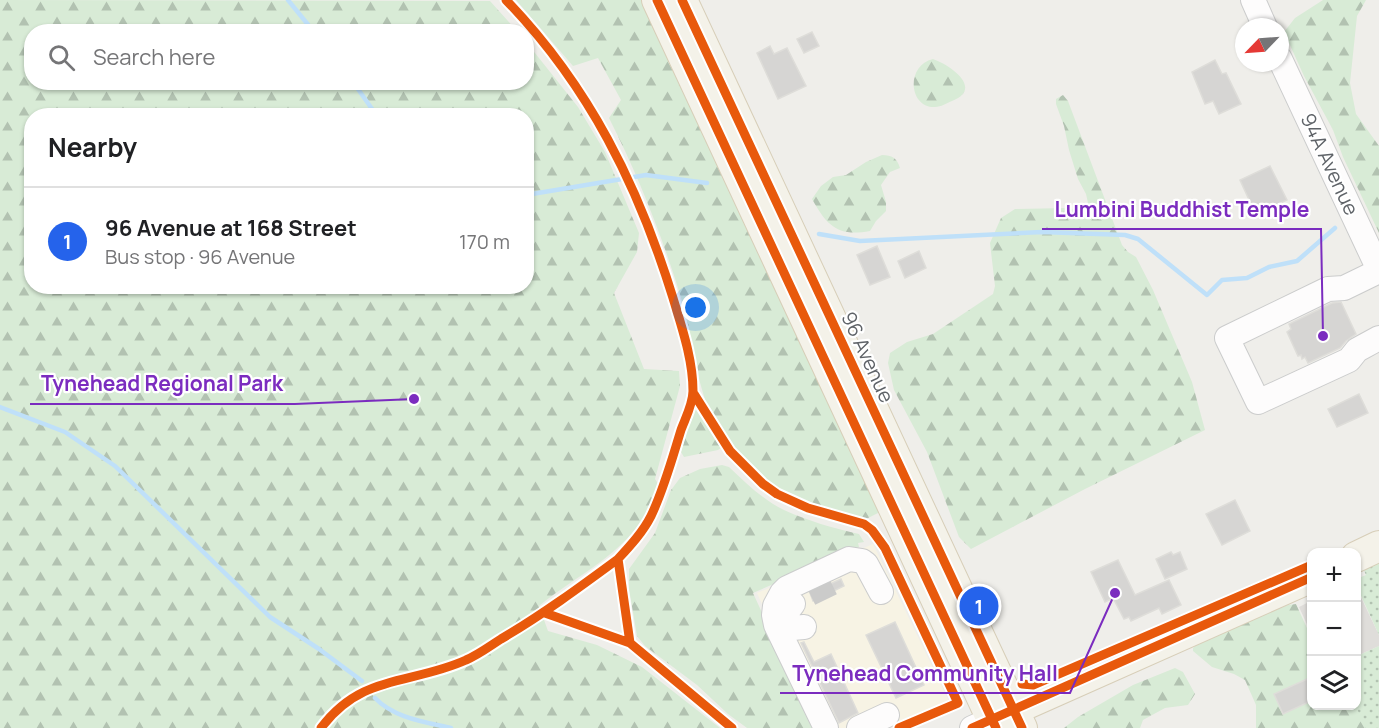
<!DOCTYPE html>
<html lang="en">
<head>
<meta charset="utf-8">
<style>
  :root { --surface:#fff; --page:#f2f2f2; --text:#202124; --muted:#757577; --line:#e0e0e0; --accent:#2563eb }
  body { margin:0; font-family:Manrope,sans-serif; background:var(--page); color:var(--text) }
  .controls { position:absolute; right:18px; bottom:18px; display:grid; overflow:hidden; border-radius:12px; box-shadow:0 2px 4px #0004 }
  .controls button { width:54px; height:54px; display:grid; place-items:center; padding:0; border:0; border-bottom:2px solid var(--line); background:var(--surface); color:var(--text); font:30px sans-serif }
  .compass { position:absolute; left:1235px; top:18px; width:54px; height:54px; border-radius:50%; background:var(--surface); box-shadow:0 2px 4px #0004; rotate:245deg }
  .you { position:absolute; left:696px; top:308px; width:21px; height:21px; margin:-15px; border:4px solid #fff; border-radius:50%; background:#1a73e8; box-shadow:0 0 0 9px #1a73e833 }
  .badge { display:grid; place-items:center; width:39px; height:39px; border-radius:50%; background:var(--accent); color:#fff; font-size:20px; font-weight:700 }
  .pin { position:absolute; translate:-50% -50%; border:3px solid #fff; box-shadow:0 2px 6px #0006 }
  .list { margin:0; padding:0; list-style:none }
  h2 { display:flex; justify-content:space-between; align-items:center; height:78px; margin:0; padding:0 24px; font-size:26px }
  h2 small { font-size:20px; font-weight:400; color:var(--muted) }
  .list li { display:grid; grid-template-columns:39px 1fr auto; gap:18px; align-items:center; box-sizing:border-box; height:108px; padding:0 24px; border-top:2px solid var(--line) }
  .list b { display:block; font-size:22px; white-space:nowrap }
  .list p { margin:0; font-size:20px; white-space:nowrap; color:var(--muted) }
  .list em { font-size:20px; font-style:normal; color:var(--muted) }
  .icon { flex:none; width:33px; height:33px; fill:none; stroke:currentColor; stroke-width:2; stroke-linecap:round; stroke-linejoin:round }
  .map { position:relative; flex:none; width:1379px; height:728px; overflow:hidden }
  .search { position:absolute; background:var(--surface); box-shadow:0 2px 4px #0004; left:24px; top:24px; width:510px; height:66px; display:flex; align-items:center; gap:15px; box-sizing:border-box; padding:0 21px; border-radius:24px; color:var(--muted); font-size:22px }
  .panel { position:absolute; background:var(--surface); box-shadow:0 2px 4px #0004; left:24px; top:108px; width:510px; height:186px; border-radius:24px }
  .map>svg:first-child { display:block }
  .commercial { fill:#f7f3e4 }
  .industrial { fill:#dfddda }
  .grass { fill:url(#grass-dots) }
  .forest { fill:url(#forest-firs); fill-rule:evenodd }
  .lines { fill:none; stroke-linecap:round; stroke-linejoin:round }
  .stream { stroke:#bfe0f9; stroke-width:4.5 }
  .building { fill:#d6d5d3; stroke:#deddd9; stroke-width:1.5 }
  .minor-tunnel { stroke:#cbcbca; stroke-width:24; stroke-dasharray:24 12; stroke-linecap:butt }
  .minor-casing { stroke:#cbcccc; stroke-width:26 }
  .major-casing { stroke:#d7ceb8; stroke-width:32 }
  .minor { stroke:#fdfcfc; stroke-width:24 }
  .major { stroke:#f4f2e9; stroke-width:30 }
  .cycleway-casing { stroke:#fff; stroke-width:13 }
  .cycleway { stroke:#e8590c; stroke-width:9 }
  .labels { text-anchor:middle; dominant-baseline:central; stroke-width:4.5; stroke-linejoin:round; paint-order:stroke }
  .street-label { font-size:20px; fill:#5f6368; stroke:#fff }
  .leader { fill:none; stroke:#7b2cbf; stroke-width:2 }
  .callout-dot { fill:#7b2cbf; stroke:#fff; stroke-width:2 }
  .callout-label { font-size:21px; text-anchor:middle; font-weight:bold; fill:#7b2cbf; stroke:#fff; stroke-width:4.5; stroke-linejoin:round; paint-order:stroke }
</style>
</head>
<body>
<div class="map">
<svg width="1379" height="728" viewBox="0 0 1379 728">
  <defs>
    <pattern id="grass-dots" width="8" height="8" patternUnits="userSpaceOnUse" patternTransform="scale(1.5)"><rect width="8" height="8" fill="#d8ebd6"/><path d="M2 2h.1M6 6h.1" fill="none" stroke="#b2c2b1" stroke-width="1.8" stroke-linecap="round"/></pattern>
    <pattern id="forest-firs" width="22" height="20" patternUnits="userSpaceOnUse" patternTransform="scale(1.5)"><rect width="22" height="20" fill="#d8ebd6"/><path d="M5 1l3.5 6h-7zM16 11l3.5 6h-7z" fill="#b2c2b1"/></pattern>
  </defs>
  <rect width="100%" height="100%" fill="#efeeea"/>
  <path class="commercial" d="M 873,544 L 949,701 L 890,728 L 818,728 L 757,593 Z"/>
  <path class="industrial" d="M 1356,587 L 1379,635 L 1379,646 L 1357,656 Z
    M 1311,601 L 1311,633 L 1299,607 Z"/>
  <path class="grass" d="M 1379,560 L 1379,635 L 1357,587 L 1356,579 L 1366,575 L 1362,566 Z
    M 1379,646 L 1379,728 L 1354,728 L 1344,706 L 1356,706 L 1357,656 Z"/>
  <path class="forest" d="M 0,0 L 490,1 L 517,31 L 32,32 L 32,82 L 526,82 L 527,43 L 578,107 L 605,152 L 639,233 L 637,252 L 614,293 L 644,369 L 679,371 L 680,386 L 655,479 L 659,485 C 655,493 653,503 648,511 C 623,555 577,575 539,606 L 548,631 L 597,645 L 642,667 L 720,728 L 0,728 ZM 32,116 L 526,116 L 526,286 L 32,286 Z
    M 516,0 L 641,0 L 880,512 L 866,519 C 798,504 755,489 719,425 C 713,415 706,404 703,393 C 694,364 691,333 683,304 C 664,241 639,177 609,118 L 621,100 L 598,58 L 573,66 Z
    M 1323,0 L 1366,0 L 1357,16 L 1350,83 L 1356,114 L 1379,146 L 1379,233 L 1343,157 L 1333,130 L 1304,76 L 1284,32 L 1295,18 Z
    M 933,59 C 950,65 984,88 952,101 C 947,103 941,107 935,107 C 909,108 905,66 933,59 Z
    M 1063,95 L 1068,101 L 1122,245 L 1128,252 L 1136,257 L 1153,290 L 1192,382 L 1205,430 L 1085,489 L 971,549 L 959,537 L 927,452 L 894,390 L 888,363 L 890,353 L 907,342 L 933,334 L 993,294 L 995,286 L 990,243 L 1001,218 L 1015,209 L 1068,208 L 1077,210 L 1086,209 L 1088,203 L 1086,194 L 1078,179 L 1069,150 L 1064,126 L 1056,104 L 1056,99 Z
    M 882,155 C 892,155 897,158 900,168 L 890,172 L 881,185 L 886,202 L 886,211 L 876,221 L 870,231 C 838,237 827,226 812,199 L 821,186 L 833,177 L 846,175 L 866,162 Z
    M 696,410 L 721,448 L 718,450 L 684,457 L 681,452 L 693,411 Z
    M 722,465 L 729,467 C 746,483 763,500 784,510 C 808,521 833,528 859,534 L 864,542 L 858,543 L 859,547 L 753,593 L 815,728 L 747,728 L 728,714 L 697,685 L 645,646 L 637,636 L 629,589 L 629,569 L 655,533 L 671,490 L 680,478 L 700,469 Z
    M 1296,604 L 1311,637 L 1312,706 L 1356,706 L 1365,728 L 1256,728 L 1256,705 L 1245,680 L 1234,674 L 1212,667 L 1193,651 L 1193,648 L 1201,641 L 1288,605 Z
    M 1175,668 L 1183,672 L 1195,694 L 1188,705 L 1165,708 L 1143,720 L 1140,728 L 1064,728 L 1078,717 L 1133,685 Z"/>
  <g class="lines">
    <path class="stream" d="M 288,0 L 314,32
      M 353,82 L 377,116
      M 526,195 L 646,175 L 707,183
      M 819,234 L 860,241 L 1042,232 L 1125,235 L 1138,239 L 1207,295 L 1222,280 L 1247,278 L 1269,267 L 1297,261 L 1335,228
      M 0,407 L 65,432 L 115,466 L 270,617 L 319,649 L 362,681
      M 375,698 C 394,718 425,722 451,728"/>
  </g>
  <path class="building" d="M 812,32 L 819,46 L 804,53 L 797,39 Z
    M 770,46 L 774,54 L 787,48 L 806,86 L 778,99 L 757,53 Z
    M 1215,60 L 1222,74 L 1226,73 L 1241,104 L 1219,114 L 1213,101 L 1205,104 L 1192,72 Z
    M 1270,166 L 1287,200 L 1256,215 L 1240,180 Z
    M 877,246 L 890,277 L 870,285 L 857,255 Z
    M 919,251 L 926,268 L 905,278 L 898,261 Z
    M 1341,302 L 1356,334 L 1346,341 L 1340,348 L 1308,363 L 1305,357 L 1302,359 L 1301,355 L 1298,356 L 1287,332 L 1291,329 L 1289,324 L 1332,303 Z
    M 1359,394 L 1368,413 L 1337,427 L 1328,409 Z
    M 1235,500 L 1250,531 L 1222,545 L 1206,514 Z
    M 1171,552 L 1173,555 L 1180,552 L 1187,569 L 1165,579 L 1156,559 Z
    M 1118,560 L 1135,595 L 1169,580 L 1181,605 L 1162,614 L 1159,608 L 1131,621 L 1129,617 L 1124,619 L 1113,598 L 1105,602 L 1091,572 Z
    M 841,579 L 844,586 L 813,601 L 810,593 Z
    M 895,622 L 924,685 L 896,698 L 866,635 Z
    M 804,642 L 814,662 L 831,654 L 858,713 L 839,723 L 801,643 Z
    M 1307,679 L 1311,688 L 1311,701 L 1283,714 L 1274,694 Z"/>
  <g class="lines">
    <path class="minor-tunnel" d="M 810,594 L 841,579"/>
    <defs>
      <path id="minor" d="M 1253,0 L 1265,27
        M 1280,59 L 1379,270
        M 1379,271 L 1344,288 L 1328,289 L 1227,338 L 1258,402 L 1349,360 L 1357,350 L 1379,338
        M 793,604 L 786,613 L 788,624 L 792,628 L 804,627
        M 826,728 L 776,625 L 774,615 L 775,606 L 782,593 L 787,588 L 849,559 L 862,561 L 866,564 L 881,592
        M 859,728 L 887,715
        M 972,728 L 992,719"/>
      <path id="major" d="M 657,0 L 996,728
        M 682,0 L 1022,728
        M 1356,557 L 1379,546
        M 995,718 L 1312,577"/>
    </defs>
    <use href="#minor" class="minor-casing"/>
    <use href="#major" class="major-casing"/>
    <use href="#minor" class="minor"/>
    <use href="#major" class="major"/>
    <defs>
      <path id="cycleway" d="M 506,0 C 589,86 638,185 673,298 C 682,328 693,360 693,391 C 693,404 685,419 681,430 C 672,459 664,489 651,516 C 643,532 630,546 618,559 L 630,643 L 732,728
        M 657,0 L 996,728
        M 682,0 L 1022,728
        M 694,394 L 730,451 L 763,484 L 777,494 L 808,508 L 864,524 L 872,530 L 885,548 L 958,703 L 899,728
        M 545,613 L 630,643
        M 1022,684 L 1033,685 L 1312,565
        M 321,728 C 362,673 411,685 466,660 C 478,655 490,646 501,639 C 542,615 580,587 618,559
        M 972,728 L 1312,577"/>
    </defs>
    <use href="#cycleway" class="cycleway-casing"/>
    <use href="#cycleway" class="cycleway"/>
  </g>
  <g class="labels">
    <g class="street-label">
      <text transform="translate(1330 164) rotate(65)">94A Avenue</text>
      <text transform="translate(868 357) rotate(65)">96 Avenue</text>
    </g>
  </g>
  <path class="leader" d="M1323 336L1321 229H1042M414 399L295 404H30M1115 593L1070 693H780"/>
  <g class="callout-dot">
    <circle cx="1323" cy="336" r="6"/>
    <circle cx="414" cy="399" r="6"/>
    <circle cx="1115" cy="593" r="6"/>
  </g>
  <g class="callout-label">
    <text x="1182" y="217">Lumbini Buddhist Temple</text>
    <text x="162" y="391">Tynehead Regional Park</text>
    <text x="925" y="681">Tynehead Community Hall</text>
  </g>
</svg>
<div class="controls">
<button>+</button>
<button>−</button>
<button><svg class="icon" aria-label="layers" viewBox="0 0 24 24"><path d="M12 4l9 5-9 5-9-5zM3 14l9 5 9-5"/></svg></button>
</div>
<svg class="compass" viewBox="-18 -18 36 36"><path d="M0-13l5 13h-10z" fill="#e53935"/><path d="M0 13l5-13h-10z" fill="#757577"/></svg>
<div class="you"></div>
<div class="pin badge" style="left:979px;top:606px">1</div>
<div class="search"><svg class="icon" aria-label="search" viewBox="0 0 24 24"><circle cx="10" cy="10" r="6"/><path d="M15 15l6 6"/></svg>Search here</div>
<section class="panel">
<h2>Nearby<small></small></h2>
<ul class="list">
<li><span class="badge">1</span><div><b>96 Avenue at 168 Street</b><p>Bus stop · 96 Avenue</p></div><em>170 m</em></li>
</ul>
</section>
</div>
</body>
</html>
